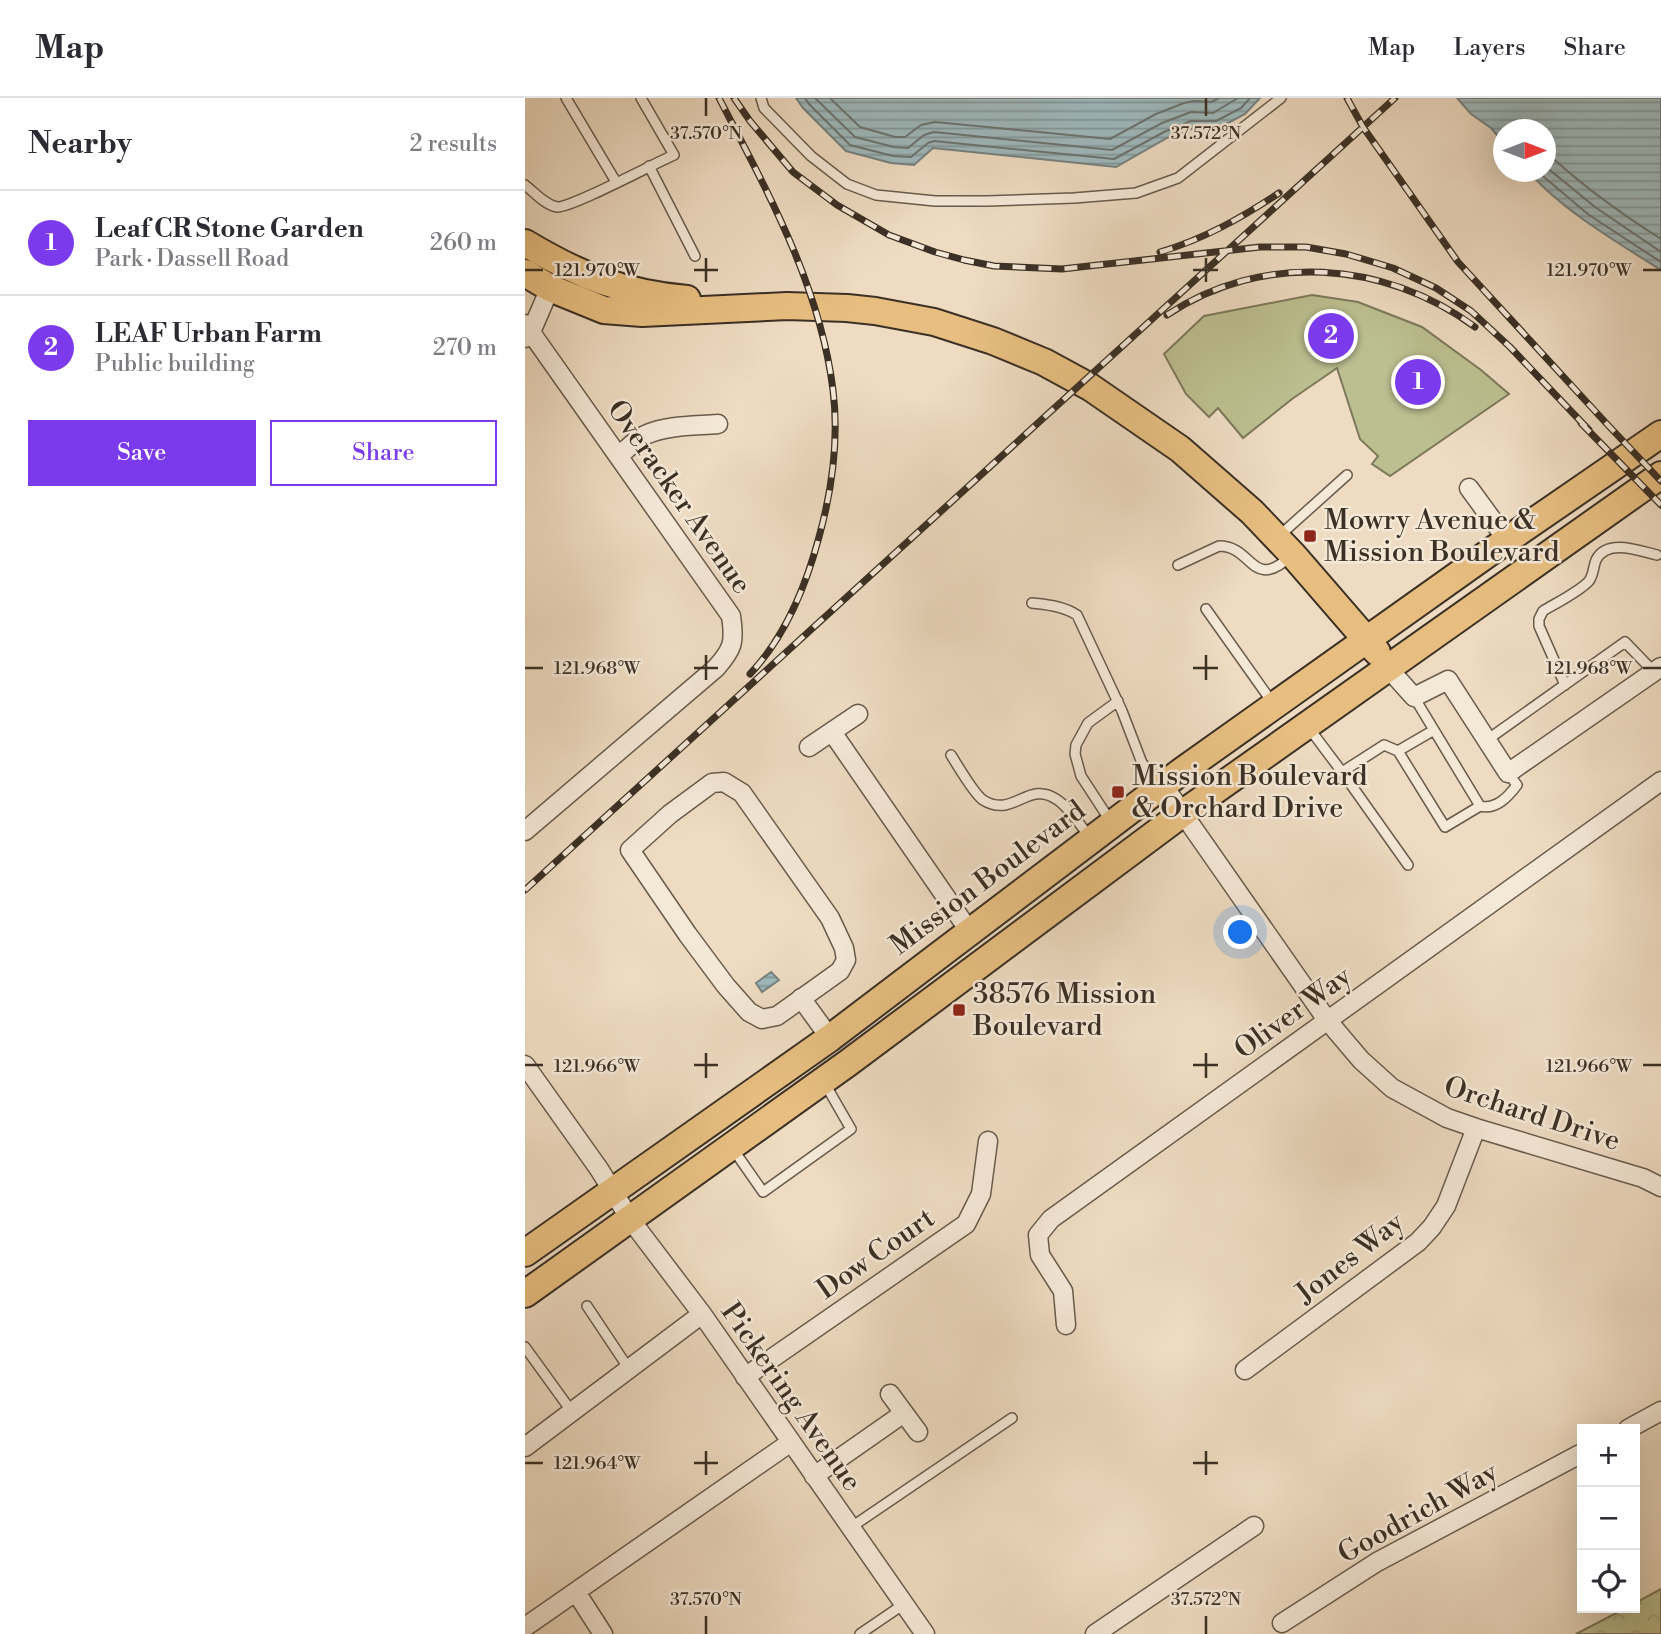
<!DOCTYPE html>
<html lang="en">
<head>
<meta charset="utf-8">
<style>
  :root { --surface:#fff; --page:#f7f7f7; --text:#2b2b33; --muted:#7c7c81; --line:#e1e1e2; --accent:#7c3aed }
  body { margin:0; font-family:"Libre Bodoni",serif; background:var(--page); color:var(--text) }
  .controls { position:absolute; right:21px; bottom:21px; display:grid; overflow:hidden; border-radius:0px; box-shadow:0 7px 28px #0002 }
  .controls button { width:63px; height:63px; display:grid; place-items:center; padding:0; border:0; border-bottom:2px solid var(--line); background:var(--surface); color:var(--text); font:35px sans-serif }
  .compass { position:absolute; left:968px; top:21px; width:63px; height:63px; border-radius:50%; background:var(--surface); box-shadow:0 7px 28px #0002; rotate:90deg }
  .you { position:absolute; left:716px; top:835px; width:24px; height:24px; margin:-18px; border:5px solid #fff; border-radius:50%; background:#1a73e8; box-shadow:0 0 0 10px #1a73e833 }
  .badge { display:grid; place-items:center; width:46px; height:46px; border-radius:50%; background:var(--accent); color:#fff; font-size:23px; font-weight:700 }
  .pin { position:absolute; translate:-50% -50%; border:4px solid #fff; box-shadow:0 2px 7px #0006 }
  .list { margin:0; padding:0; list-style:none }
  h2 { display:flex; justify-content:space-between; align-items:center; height:91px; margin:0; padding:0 28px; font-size:30px }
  h2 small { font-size:23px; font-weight:400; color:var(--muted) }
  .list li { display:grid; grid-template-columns:46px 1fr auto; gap:21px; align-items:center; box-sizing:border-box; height:105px; padding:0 28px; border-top:2px solid var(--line) }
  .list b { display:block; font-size:26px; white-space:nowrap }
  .list p { margin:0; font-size:23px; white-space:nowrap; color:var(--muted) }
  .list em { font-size:23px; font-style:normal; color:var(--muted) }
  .actions { display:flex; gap:14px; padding:21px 28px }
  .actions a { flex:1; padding:16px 0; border:2px solid var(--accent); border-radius:0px; text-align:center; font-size:24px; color:var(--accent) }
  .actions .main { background:var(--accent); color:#fff }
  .icon { flex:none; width:38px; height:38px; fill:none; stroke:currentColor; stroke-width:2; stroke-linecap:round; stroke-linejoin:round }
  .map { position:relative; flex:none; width:1136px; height:1536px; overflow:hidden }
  header { display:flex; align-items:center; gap:42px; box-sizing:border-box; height:98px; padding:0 35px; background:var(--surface); border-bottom:2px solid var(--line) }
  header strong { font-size:33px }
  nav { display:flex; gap:38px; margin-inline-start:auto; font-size:24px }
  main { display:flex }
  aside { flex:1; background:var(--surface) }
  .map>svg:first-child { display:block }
  .green { fill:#bcbf90; stroke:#7c785a; stroke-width:2 }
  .park { fill:url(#park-crowns); stroke:#7c785a; stroke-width:2 }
  .water { fill:url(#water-rules); stroke:#768280; stroke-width:2 }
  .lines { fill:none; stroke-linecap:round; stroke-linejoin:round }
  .shore { stroke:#6c7471; stroke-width:2 }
  .service-casing { stroke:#685b4c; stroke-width:12 }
  .minor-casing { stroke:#685b4c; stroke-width:21 }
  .primary-casing { stroke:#3b3025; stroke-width:30 }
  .service { stroke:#f4e8d7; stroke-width:9 }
  .minor { stroke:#f4e8d7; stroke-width:18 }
  .primary { stroke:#e7be80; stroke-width:26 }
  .rail-casing { stroke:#3b3025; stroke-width:7 }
  .rail { stroke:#f4e8d7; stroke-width:4.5; stroke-dasharray:13; stroke-linecap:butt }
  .ticks { fill:none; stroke:#3b3025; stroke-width:2.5 }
  .poi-dot { fill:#8f2418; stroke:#f4e8d7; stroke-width:2.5 }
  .labels { text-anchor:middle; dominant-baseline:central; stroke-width:5; stroke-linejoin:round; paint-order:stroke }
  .street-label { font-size:28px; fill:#3b3025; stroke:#f4e8d7 }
  .poi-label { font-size:28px; fill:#3b3025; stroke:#f4e8d7; text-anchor:start }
  .ticks-label { font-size:18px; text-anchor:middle; fill:#3b3025; stroke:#f4e8d7; stroke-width:5; stroke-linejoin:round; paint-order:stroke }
</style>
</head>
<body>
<header>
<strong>Map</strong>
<nav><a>Map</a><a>Layers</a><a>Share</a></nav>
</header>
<main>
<aside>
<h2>Nearby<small>2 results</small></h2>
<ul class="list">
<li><span class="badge">1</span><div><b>Leaf CR Stone Garden</b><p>Park · Dassell Road</p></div><em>260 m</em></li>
<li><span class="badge">2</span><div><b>LEAF Urban Farm</b><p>Public building</p></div><em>270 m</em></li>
</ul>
<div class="actions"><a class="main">Save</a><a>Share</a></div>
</aside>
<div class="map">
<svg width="1136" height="1536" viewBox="0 0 1136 1536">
  <defs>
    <pattern id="park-crowns" width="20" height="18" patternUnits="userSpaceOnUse" patternTransform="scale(1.75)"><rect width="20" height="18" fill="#bcbf90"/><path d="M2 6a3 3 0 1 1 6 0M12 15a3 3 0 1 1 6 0" fill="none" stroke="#a2a47c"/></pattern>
    <pattern id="water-rules" width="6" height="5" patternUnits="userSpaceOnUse" patternTransform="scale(1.75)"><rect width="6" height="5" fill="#9eb9bd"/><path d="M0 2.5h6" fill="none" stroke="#829799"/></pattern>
  </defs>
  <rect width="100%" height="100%" fill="#eedbc1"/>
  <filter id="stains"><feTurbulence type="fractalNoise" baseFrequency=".00286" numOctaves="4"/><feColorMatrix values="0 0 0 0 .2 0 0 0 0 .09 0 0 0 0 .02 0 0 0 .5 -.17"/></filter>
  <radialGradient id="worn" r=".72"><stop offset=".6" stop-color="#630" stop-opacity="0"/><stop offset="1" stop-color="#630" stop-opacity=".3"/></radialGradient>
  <path class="green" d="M 787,197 L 833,204 L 897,229 L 956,272 L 984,296 L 865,378 L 847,366 L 853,358 L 835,341 L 812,270 L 767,301 L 718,340 L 693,310 L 684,319 L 661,296 L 639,256 L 679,218 Z"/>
  <path class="park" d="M 1136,1491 L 1136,1536 L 1051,1536 L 1101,1510 L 1110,1510 L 1110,1505 Z"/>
  <path class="water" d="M 271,0 L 735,0 L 720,16 L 692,31 L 669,30 L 642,40 L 591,69 L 408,50 L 389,67 L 366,65 L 321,53 L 278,10 Z
    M 932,0 L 1136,0 L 1136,172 C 1093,145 1037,112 1004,74 L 1020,74 L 1020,32 L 978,32 L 978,44 L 966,30 L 946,16 Z
    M 246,874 L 254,882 L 237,894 L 231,885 Z"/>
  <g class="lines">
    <path class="shore" d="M 280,0 L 284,6 L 325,47 L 368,58 L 386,59 L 403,45 L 409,43 L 589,61 L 639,34 L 666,23 L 691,23 L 716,10 L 725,0
      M 290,0 L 330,39 L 369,49 L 383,50 L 399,37 L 409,34 L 587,52 L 637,25 L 666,14 L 688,15 L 713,0
      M 305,0 L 335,29 L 370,39 L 380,39 L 396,27 L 410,24 L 585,41 L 631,16 L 659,5 L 669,3 L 686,4 L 694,0
      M 1020,53 C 1056,87 1095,115 1136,141
      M 1020,68 L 1070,109 L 1136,154
      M 1013,74 L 1064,117 L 1136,164"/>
    <defs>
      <path id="service" d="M 41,0 L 91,84
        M 236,0 L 239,10 L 286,58 L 322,86 L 351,97 L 410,103 L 462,103 L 549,100 L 611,95 L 653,80 L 756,0
        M 124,68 L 170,158
        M 0,87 C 9,94 20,107 32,109 C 46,110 130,65 149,57 L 116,0
        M 753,439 L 822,377
        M 653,467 L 694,448 C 729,448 726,495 767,457
        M 507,505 C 523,507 538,508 552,517 L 597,613 L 617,665 L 636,685
        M 681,511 L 747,604
        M 1040,587 L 1014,528 L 1014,521 L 1018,513 C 1031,505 1054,494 1064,483 C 1069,476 1068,469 1071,462 C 1082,440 1115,453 1132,457
        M 889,599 L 955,708 C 971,712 983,699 992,687 L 983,675
        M 784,630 L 817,674 L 859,647 L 873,653
        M 909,632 L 873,653 L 920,729 L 955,708
        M 962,642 L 1100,544 L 1129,574
        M 426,657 C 433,668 449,696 458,702 C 488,721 503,682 531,701 C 544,709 554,726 564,738
        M 817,674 L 883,767
        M 586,724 L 556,678 L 550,656 L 551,647 L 563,625 L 593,603
        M 208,1051 L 238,1094 L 326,1031 L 299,984
        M 62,1208 L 104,1271
        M 0,1249 L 47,1314
        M 325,1430 L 487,1320
        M 335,1536 L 379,1506"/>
      <path id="minor" d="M 0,226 L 206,518 C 210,544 208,551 191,570 L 0,733
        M 0,240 L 6,234 L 25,190
        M 94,358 C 102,351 110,342 120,337 C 142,327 169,328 193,326
        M 944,390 L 982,442
        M 863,570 L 889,599 L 923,582 L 983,675 L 1136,569
        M 307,634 L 445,834
        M 284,649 L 333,616
        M 199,684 L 217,695 L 305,820 L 319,850 L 321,862 L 315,873 L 252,918 L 237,921 L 224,914 L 201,888 L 163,837 L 105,752 L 145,716 L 187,685 Z
        M 638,687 L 802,922 L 836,962 L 867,990 L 922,1020 L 951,1030 L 1118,1080 L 1136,1089
        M 276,900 L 305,940
        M 0,967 L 74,1071 L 105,1121 L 177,1216 L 400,1536
        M 541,1227 L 538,1193 L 515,1157 L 513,1137 L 526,1121 L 1136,683
        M 720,1272 L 893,1144 L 907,1129 L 921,1108 L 951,1030
        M 220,1279 L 441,1126 L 456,1096 L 463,1043
        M 365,1296 L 393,1334
        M 1103,1331 L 1136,1313
        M 0,1349 L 177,1216
        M 289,1378 L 379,1315
        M 51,1494 L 78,1536
        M 757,1525 L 852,1464 L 1057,1355
        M 0,1529 L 266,1344
        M 570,1536 L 729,1428"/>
      <path id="primary" d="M 0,145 C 55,178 98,195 162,201
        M 0,175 L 25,190 L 79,212 L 117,215 L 262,208 L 322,210 L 350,213 L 409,224 L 468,243 L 519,264 L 565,289 L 655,351 L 727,414 L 769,458 L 852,554
        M 0,1155 L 305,940 L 657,673 L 982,442 L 1136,336
        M 0,1196 L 323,965 L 658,715 L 1136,377"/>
    </defs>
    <use href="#service" class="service-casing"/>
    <use href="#minor" class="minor-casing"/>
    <use href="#primary" class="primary-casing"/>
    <use href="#service" class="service"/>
    <use href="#minor" class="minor"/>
    <use href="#primary" class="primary"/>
    <defs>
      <path id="rail" d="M 194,0 C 242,93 295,187 308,292 C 314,341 307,392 294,439 C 281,488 260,539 225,576
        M 209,0 L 225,23 L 268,74 L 312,107 L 364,137 L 410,154 L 439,162 L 469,168 L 537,171 L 735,149 L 781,149 L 821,156 L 868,170 L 911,190 L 946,213 L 985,249 L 1064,332
        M 822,0 L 838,29 L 933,164 L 1081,325 L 1136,383
        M 635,154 C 679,141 716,120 754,95
        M 642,217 C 737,154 859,162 950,229
        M 1056,325 L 1136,407
        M 0,792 L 870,0"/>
    </defs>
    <use href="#rail" class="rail-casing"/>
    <use href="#rail" class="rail"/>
  </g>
  <path class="ticks" d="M 181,0 L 181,18M 681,0 L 681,18M 181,160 L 181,184M 681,160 L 681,184M 0,172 L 18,172M 169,172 L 193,172M 668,172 L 693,172M 1118,172 L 1136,172M 181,557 L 181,582M 681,557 L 681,582M 0,570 L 18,570M 169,570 L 193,570M 668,570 L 693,570M 1118,570 L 1136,570M 181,955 L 181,980M 681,955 L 681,980M 0,967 L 18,967M 169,967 L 193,967M 668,967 L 693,967M 1118,967 L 1136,967M 181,1353 L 181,1377M 681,1353 L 681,1377M 0,1365 L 18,1365M 169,1365 L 193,1365M 668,1365 L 693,1365M 181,1518 L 181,1536M 681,1518 L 681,1536"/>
  <g class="poi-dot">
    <rect x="778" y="431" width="14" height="14" rx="3.5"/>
    <rect x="586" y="687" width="14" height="14" rx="3.5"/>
    <rect x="427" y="905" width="14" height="14" rx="3.5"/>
  </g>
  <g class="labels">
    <g class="street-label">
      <text transform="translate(154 399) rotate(55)">Overacker Avenue</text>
      <text transform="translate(463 780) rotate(-37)">Mission Boulevard</text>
      <text transform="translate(768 915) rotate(-36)">Oliver Way</text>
      <text transform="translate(1007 1016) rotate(18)">Orchard Drive</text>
      <text transform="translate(351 1156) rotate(-35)">Dow Court</text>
      <text transform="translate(825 1160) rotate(-38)">Jones Way</text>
      <text transform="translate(266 1299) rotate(55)">Pickering Avenue</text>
      <text transform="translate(893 1415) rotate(-29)">Goodrich Way</text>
    </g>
    <g class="poi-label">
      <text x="799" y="422">Mowry Avenue &amp;<tspan x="799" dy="32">Mission Boulevard</tspan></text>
      <text x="607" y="678">Mission Boulevard<tspan x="607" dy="32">&amp; Orchard Drive</tspan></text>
      <text x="448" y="896">38576 Mission<tspan x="448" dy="32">Boulevard</tspan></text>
    </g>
  </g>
  <g class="ticks-label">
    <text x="181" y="41">37.570°N</text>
    <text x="681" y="41">37.572°N</text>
    <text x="1064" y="178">121.970°W</text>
    <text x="72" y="178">121.970°W</text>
    <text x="1064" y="576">121.968°W</text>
    <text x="72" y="576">121.968°W</text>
    <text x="1064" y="974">121.966°W</text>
    <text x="72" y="974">121.966°W</text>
    <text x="72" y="1371">121.964°W</text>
    <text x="181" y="1507">37.570°N</text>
    <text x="681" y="1507">37.572°N</text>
  </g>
  <rect width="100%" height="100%" filter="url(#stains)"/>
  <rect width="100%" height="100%" fill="url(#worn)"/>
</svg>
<div class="controls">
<button>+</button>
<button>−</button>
<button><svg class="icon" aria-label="locate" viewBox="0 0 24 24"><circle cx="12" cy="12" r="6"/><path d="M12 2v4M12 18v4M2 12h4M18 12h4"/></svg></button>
</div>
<svg class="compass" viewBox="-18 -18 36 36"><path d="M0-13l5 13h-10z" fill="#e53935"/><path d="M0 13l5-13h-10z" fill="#7c7c81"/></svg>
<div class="you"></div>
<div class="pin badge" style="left:893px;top:284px">1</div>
<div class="pin badge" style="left:806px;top:238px">2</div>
</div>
</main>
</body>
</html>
